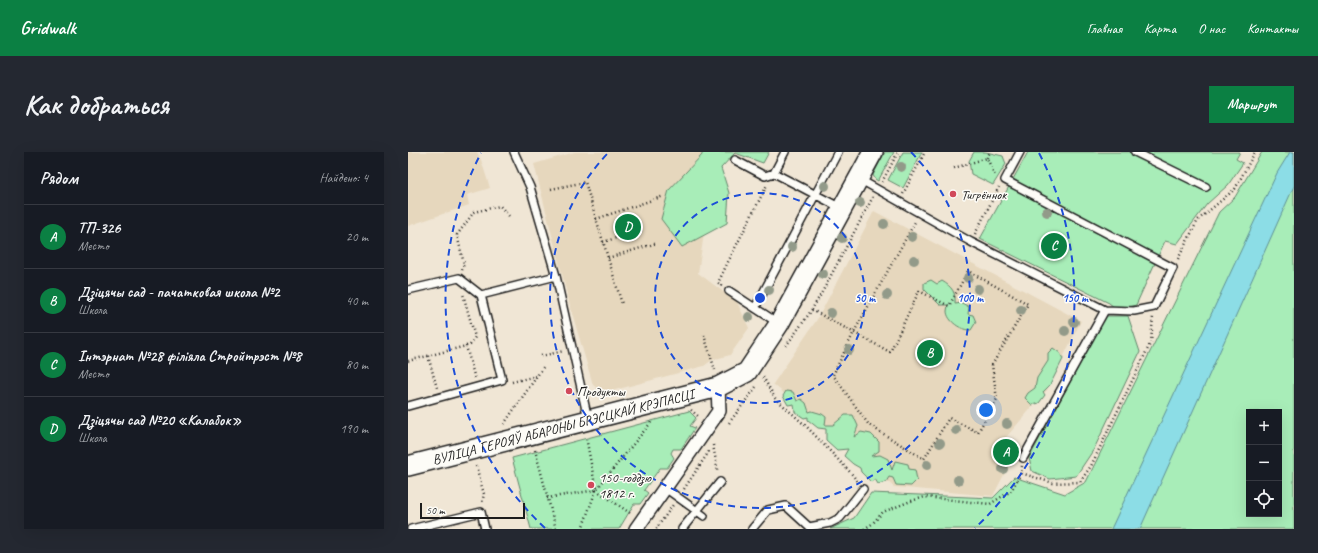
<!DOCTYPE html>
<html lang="ru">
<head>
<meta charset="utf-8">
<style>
  :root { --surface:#171b24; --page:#242831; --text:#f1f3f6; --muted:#9ea1a6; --line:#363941; --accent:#0b8043 }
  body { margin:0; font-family:Caveat,sans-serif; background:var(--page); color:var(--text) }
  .controls { position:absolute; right:12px; bottom:12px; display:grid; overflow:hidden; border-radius:0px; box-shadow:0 4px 16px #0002 }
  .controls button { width:36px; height:36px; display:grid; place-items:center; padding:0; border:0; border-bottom:1px solid var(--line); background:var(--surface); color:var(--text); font:20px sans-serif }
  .scale { position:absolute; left:12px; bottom:10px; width:105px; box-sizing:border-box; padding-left:4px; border:2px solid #1c1c1c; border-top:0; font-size:11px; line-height:14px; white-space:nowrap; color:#1c1c1c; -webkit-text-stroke:3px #fdfcf7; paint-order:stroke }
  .you { position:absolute; left:578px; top:258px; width:14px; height:14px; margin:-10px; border:3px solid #fff; border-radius:50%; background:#1a73e8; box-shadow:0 0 0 6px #1a73e833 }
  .badge { display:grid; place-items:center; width:26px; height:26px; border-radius:50%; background:var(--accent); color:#fff; font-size:13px; font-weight:700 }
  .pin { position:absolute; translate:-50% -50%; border:2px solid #fff; box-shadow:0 1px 4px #0006 }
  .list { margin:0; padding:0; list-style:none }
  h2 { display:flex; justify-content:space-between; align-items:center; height:52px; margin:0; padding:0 16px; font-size:17px }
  h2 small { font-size:13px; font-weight:400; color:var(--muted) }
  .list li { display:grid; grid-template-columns:26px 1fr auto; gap:12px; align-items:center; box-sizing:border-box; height:64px; padding:0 16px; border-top:1px solid var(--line) }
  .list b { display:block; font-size:15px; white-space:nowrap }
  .list p { margin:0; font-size:13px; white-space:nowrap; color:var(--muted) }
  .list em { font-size:13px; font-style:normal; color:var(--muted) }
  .icon { flex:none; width:22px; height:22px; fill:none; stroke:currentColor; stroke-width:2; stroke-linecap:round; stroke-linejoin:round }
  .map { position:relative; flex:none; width:886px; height:377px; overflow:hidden; border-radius:0px }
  header { display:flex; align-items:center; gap:24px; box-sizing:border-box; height:56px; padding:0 20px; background:var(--accent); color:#fff }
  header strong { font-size:19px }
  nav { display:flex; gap:22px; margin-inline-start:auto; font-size:14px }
  .intro { display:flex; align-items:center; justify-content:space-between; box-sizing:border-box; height:96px; padding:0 24px }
  h1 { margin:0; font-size:28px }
  .button { padding:10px 18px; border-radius:0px; background:var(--accent); color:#fff; font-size:14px; font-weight:700 }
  main { display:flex; gap:24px; padding:0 24px }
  aside { flex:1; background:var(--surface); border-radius:0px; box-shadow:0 4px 16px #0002 }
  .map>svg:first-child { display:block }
  .built { fill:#e6d7bd }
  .green { fill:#a8edb8; stroke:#62846a; fill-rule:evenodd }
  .water { fill:#8cdde6; stroke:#5f9095 }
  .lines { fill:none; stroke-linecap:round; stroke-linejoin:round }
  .lane-casing { stroke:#1c1c1c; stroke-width:10 }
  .street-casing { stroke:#1c1c1c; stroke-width:16 }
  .secondary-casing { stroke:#1c1c1c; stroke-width:22 }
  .path { stroke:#1c1c1c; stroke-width:2.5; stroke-dasharray:1 3; stroke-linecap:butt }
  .lane { stroke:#fdfcf7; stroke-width:7 }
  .street { stroke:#fdfcf7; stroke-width:13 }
  .secondary { stroke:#fdfcf7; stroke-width:19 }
  .tree { fill:#929a89 }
  .ring { fill:none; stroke:#1d4ed8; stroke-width:2; stroke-dasharray:7 5 }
  .poi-dot { fill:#d1495b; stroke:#fdfcf7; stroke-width:1.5 }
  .labels { text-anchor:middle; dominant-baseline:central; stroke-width:3; stroke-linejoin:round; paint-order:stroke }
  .poi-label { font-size:14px; fill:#1c1c1c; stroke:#fdfcf7; text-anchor:start }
  .street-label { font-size:14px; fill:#1c1c1c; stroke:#fdfcf7 }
  .centre { fill:#1d4ed8; stroke:#fdfcf7; stroke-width:2 }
  .ring-label { font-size:12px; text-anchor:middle; font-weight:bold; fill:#1d4ed8; stroke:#fdfcf7; stroke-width:3; stroke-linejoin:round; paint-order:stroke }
</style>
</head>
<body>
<header>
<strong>Gridwalk</strong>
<nav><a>Главная</a><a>Карта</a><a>О нас</a><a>Контакты</a></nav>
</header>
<div class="intro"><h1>Как добраться</h1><a class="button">Маршрут</a></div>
<main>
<aside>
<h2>Рядом<small>Найдено: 4</small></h2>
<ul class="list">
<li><span class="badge">A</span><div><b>ТП-326</b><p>Место</p></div><em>20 m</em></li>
<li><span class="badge">B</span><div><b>Дзіцячы сад - пачатковая школа №2</b><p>Школа</p></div><em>40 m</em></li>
<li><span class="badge">C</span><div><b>Інтэрнат №28 фiлiяла Стройтрэст №8</b><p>Место</p></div><em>80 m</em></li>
<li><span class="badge">D</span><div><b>Дзіцячы сад №20 «Калабок»</b><p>Школа</p></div><em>190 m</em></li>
</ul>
</aside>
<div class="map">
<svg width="886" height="377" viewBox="0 0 886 377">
  <rect width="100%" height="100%" fill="#f0e6d5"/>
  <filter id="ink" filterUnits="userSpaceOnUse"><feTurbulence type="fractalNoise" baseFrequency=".025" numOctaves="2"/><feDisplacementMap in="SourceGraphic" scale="8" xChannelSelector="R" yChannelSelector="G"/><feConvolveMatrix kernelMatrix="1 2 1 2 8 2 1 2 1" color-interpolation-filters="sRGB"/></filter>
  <g filter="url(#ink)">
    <path class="built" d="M 0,0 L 69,0 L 73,8 L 82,36 L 59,43 L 61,53 L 0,74 Z
      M 167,0 L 303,0 L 304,29 L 290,121 L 329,150 L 341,176 L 322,203 L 304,208 L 296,214 L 196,241 L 185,233 L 162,154 L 126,12 Z
      M 466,59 L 673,169 L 639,238 L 593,291 L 588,302 L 603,309 L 585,344 L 486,335 L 365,232 L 410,166 Z"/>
    <path class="green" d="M 294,0 L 361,0 L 355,11 L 327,1 L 313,16 L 321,41 L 319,71 L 274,95 L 253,67 L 261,38 L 294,3 Z
      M 477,0 L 486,0 L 470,29 L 467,27 L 465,23 Z
      M 495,0 L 514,0 L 495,36 L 480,28 Z
      M 566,0 L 578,0 L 595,4 L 598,12 L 585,33 L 563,22 L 561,9 Z
      M 620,0 L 832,0 L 828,7 L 835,11 L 820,33 L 799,52 L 769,92 L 757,89 L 728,153 L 710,158 L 701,151 L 572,87 Z
      M 854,0 L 886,0 L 886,377 L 422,377 L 446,366 L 463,341 L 585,346 L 606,325 L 657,342 L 678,330 L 811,60 L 827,45 ZM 841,260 L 871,260 L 871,362 L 841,362 Z
      M 523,128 L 529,132 L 534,129 C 544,135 548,140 547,152 L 554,151 L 561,155 L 560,162 L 565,163 L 568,170 L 563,178 C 554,179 539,169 539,159 C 539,157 540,155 540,153 L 532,153 L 516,137 L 516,131 Z
      M 698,164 L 720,164 L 732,200 L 686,297 L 668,324 L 642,327 L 624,319 L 621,306 Z
      M 645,196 L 652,201 L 655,207 L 642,233 L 635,240 L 637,243 L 631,251 L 624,253 L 617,246 L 620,241 L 627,236 L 629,226 L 640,209 L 640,201 Z
      M 378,239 L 385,240 L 389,249 L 393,247 L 398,251 L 401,260 L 404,259 L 414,262 L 418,265 L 417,273 L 425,273 L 437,263 L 445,263 L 450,274 L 446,285 L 453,280 L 463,282 L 471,290 L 471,299 L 463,304 L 472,303 L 480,307 L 484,318 L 487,309 L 500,312 L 501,317 L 507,318 L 509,328 L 503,334 L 488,333 L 485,326 L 481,325 L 478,330 L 470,332 L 467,327 L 463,330 L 453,320 L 452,316 L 445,312 L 436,304 L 440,297 L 429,298 L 418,288 L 418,277 L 410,276 L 400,268 L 400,265 L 396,266 L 387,260 L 386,252 L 380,253 L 375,244 Z
      M 281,259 L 288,266 L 282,274 L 287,276 L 273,297 L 265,297 L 263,301 L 266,306 L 259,316 L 252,316 L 236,338 L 240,341 L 232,352 L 226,352 L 211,377 L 123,377 L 104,306 Z"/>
    <path class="water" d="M 882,0 L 886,0 L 886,34 L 732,377 L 703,377 L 869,21 Z"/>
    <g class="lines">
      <defs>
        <path id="lane" d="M 106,0 L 122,35 L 148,124 L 180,267
          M 612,0 L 597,28 L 765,116 L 746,155 L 726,159 L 697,158
          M 727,0 L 798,35
          M 327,8 L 357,24 L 366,21 L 433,56
          M 366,21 L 377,0
          M 451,27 L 563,90 L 697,158 L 615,306
          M 0,138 L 51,126 L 73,143
          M 321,139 L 370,171
          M 347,156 L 430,0
          M 0,254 L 94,228 L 73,143 L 148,124
          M 257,336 L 296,364
          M 3,377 L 73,360 L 77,377
          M 274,377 L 312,330
          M 344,377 L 360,358 L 378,354 L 401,375 L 422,371 L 432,366 L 455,337"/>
        <path id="street" d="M 228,377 L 311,259 L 310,235"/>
        <g id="secondary">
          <path id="s1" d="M 0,314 L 310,235 L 339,220 L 371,172 L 465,0"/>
        </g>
      </defs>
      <use href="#lane" class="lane-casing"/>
      <use href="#street" class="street-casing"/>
      <use href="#secondary" class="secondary-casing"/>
      <path class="path" d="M 579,6 L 582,0
        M 546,16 L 579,6 L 587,24
        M 474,30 L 490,0
        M 143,37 L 177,30 L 214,152
        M 495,42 L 517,0
        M 188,67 L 256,44
        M 567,82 L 591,35
        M 195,90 L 234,78
        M 200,106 L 249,91
        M 770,107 L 790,68 L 827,37 L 847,0
        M 54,118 L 56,112 L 49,83 L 66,60 L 92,54 L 101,64
        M 314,134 L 310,131 L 319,112 L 359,33
        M 404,158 L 482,200 L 511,139 L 541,154 L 560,119 L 620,152 L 584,213 L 589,247 L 570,280 L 541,266 L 516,307 L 461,273 L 425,223 L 446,180 L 507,70
        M 296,183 L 307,218
        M 58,194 L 67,227
        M 378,194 L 401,162 L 412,144 L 465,45
        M 20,204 L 29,236
        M 133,204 L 156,199
        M 0,209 L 62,193 L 67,185 L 55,142
        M 355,225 L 367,246 L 399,275 L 443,321 L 449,329
        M 104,230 L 128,224
        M 283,258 L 291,265
        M 321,271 L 348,235
        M 96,272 L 136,214
        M 305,293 L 310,320
        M 127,298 L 148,377
        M 68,314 L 76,342 L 74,351
        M 614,314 L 613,321 L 645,331 L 672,330 L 683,314 L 743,190 L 745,164
        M 276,337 L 302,298
        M 188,338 L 222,361
        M 139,346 L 188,338 L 245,268
        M 174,377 L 188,338 L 178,285
        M 248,377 L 265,353
        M 456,377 L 464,372 L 475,360 L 503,349 L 517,345 L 582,352 L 603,339 L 613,321"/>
      <use href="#lane" class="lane"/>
      <use href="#street" class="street"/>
      <use href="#secondary" class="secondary"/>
    </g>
    <g class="tree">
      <circle cx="493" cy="15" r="5"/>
      <circle cx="417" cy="34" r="5"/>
      <circle cx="452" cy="51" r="5"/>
      <circle cx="639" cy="60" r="5"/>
      <circle cx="476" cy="72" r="5"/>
      <circle cx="504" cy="85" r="5"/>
      <circle cx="434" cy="86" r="5"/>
      <circle cx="384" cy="95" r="5"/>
      <circle cx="506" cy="108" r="5"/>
      <circle cx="415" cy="122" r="5"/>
      <circle cx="560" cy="126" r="5"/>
      <circle cx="570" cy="137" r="5"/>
      <circle cx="361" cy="138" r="5"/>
      <circle cx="479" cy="143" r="5"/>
      <circle cx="613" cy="158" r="5"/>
      <circle cx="423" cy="161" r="5"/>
      <circle cx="341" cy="165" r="5"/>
      <circle cx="666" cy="170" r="5"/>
      <circle cx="657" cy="179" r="5"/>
      <circle cx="441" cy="198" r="5"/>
      <circle cx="599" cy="272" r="5"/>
      <circle cx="548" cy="278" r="5"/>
      <circle cx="532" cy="291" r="5"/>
      <circle cx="519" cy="313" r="5"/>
      <circle cx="595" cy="317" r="5"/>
      <circle cx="550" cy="328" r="5"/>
    </g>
  </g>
  <g class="ring">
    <circle cx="352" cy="146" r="105"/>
    <path d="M503 0A210 210 0 1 1 201 0"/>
    <path d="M137 376A315 315 0 0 1 73 1M631 1A315 315 0 0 1 567 376"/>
  </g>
  <g class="poi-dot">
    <circle cx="545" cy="42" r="4"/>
    <circle cx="161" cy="239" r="4"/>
    <circle cx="183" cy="333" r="4"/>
  </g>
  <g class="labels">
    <g class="poi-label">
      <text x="553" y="42">Тигрённок</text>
      <text x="169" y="239">Продукты</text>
      <text x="191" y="325">150-годдзю<tspan x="191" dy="16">1812 г.</tspan></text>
    </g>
    <g class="street-label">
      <text stroke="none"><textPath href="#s1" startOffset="160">ВУЛІЦА ГЕРОЯЎ АБАРОНЫ БРЭСЦКАЙ КРЭПАСЦІ</textPath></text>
    </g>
  </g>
  <circle cx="352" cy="146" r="6" class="centre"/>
  <g class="ring-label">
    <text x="457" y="150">50 m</text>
    <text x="562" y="150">100 m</text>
    <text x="667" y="150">150 m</text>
  </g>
</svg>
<div class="controls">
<button>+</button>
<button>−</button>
<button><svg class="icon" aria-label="locate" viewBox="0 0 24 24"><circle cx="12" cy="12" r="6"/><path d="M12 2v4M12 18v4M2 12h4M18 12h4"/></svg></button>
</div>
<div class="scale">50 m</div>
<div class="you"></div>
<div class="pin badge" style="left:598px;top:300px">A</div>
<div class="pin badge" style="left:522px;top:201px">B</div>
<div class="pin badge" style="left:646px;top:94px">C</div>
<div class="pin badge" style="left:220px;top:75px">D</div>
</div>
</main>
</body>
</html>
